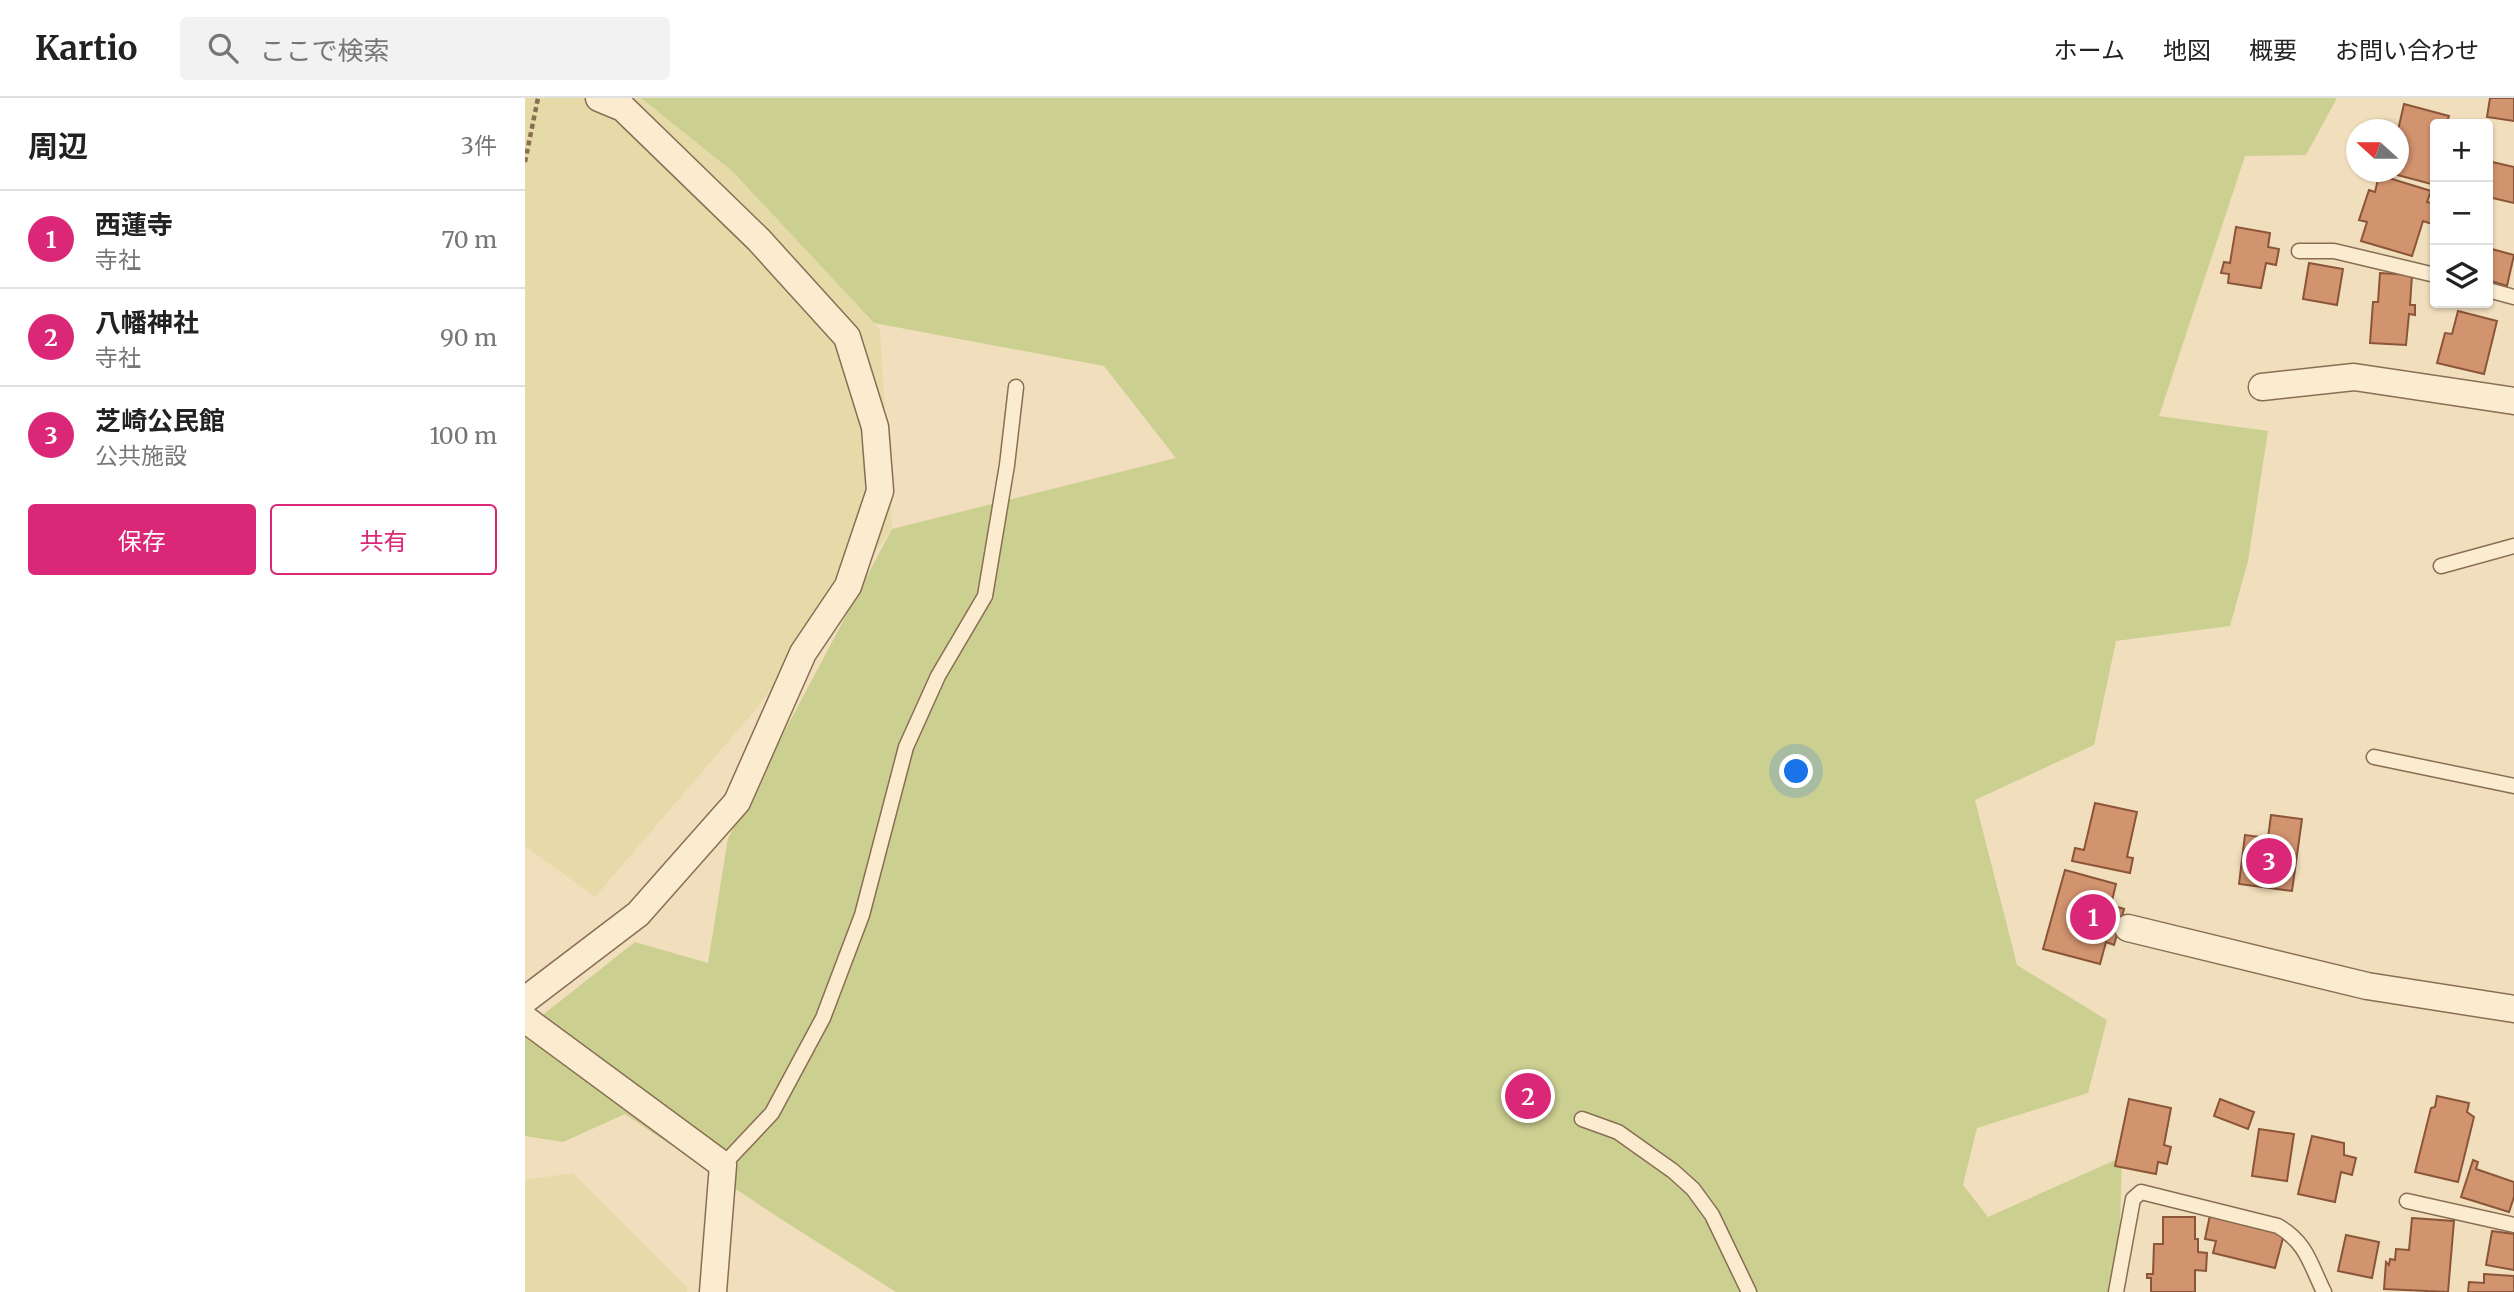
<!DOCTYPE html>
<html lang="ja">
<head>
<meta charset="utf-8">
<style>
  :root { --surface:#fff; --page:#f2f2f2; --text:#222; --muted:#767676; --line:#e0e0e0; --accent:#db2777 }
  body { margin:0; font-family:Merriweather,"Noto Sans JP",serif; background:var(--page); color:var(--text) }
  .controls { position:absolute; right:21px; top:21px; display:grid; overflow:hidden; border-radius:7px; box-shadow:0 2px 5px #0004 }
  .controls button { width:63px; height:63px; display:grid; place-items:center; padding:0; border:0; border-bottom:2px solid var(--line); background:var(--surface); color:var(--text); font:35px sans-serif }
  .compass { position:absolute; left:1821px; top:21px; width:63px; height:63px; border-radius:50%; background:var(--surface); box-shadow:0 2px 5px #0004; rotate:291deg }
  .you { position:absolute; left:1272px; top:674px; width:24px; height:24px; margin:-18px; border:5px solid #fff; border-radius:50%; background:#1a73e8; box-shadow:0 0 0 10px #1a73e833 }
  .badge { display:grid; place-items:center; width:46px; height:46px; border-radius:50%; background:var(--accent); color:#fff; font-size:23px; font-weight:700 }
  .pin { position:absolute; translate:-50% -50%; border:4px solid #fff; box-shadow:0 2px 7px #0006 }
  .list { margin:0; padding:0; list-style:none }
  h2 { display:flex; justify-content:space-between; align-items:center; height:91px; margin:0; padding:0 28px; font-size:30px }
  h2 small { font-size:23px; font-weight:400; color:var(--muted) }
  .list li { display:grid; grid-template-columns:46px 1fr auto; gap:21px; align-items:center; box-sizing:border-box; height:98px; padding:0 28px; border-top:2px solid var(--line) }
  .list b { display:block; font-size:26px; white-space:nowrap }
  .list p { margin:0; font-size:23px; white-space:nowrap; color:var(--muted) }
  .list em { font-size:23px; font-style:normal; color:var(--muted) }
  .actions { display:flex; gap:14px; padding:21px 28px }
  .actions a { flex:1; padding:16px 0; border:2px solid var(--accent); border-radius:7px; text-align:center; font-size:24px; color:var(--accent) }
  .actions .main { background:var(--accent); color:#fff }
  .icon { flex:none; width:38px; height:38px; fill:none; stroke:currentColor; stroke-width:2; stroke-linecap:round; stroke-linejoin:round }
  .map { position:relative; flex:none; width:1989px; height:1194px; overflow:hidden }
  header { display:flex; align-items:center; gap:42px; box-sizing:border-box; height:98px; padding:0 35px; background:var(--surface); border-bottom:2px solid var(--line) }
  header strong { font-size:33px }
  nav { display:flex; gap:38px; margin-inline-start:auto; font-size:24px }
  .search { width:490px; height:63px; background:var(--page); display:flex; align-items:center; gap:18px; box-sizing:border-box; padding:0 24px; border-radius:7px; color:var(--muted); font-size:26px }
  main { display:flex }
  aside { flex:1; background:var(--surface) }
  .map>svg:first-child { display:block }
  .farmland { fill:#e7daa9 }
  .green { fill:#cbcf90 }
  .building { fill:#d2936f; stroke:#8a5539; stroke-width:2 }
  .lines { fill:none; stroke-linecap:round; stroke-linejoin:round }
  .service-casing { stroke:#896e54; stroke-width:17 }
  .minor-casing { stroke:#896e54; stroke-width:29 }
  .path { stroke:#896e54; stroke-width:4.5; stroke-dasharray:5 3.5; stroke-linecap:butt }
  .service { stroke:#fbecd0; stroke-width:14 }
  .minor { stroke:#fbecd0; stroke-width:26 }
</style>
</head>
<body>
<header>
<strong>Kartio</strong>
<div class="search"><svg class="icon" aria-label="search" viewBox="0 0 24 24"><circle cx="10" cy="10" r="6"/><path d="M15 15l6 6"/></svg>ここで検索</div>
<nav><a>ホーム</a><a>地図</a><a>概要</a><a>お問い合わせ</a></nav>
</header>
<main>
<aside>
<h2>周辺<small>3件</small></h2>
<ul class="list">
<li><span class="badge">1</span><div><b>西蓮寺</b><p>寺社</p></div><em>70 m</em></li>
<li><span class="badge">2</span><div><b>八幡神社</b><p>寺社</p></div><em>90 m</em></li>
<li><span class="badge">3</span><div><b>芝崎公民館</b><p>公共施設</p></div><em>100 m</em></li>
</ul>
<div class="actions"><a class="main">保存</a><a>共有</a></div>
</aside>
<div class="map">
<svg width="1989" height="1194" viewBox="0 0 1989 1194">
  <rect width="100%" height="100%" fill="#f1debc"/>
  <path class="farmland" d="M 0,0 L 116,0 L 207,73 L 355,232 L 367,431 L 231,611 L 70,799 L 0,748 Z
    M 48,1075 L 162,1189 L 162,1194 L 0,1194 L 0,1082 Z"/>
  <path class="green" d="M 116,0 L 1812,0 L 1781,57 L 1720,58 L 1634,318 L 1743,333 L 1723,463 L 1705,528 L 1591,543 L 1569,647 L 1450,702 L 1492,867 L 1582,922 L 1563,995 L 1452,1030 L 1438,1087 L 1463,1119 L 1597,1059 L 1593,1194 L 371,1194 L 245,1114 L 100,1016 L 38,1044 L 0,1038 L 0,931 L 110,844 L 183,865 L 203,740 L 367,431 L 651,360 L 579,268 L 349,225 L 207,73 Z"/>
  <path class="building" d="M 1965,0 L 1989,0 L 1989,23 L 1962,19 Z
    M 1879,6 L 1924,18 L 1921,26 L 1910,26 L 1910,87 L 1861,74 L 1874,74 L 1873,32 Z
    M 1963,63 L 1989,69 L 1989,105 L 1963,99 Z
    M 1854,77 L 1906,93 L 1902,104 L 1910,106 L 1910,115 L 1907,126 L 1898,123 L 1887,158 L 1836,143 L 1842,124 L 1834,122 L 1844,92 L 1850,94 Z
    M 1711,129 L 1745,135 L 1743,149 L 1754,151 L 1751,167 L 1741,165 L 1736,190 L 1703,185 L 1704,176 L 1696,175 L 1699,164 L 1705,165 Z
    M 1963,150 L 1989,157 L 1982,188 L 1963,182 Z
    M 1784,165 L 1818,171 L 1812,207 L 1778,201 Z
    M 1855,175 L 1887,177 L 1885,207 L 1890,207 L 1890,217 L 1884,216 L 1881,247 L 1845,245 L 1848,204 L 1853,204 Z
    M 1933,213 L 1972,223 L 1959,276 L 1912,265 L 1920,235 L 1927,236 Z
    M 1570,705 L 1612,714 L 1602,759 L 1608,760 L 1605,775 L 1547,763 L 1550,750 L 1559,752 Z
    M 1746,717 L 1777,721 L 1767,793 L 1714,786 L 1720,737 L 1743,740 Z
    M 1540,772 L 1591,786 L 1586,807 L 1599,811 L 1589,847 L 1581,844 L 1575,866 L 1518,851 Z
    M 999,974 L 1011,977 L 1008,989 L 1020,992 L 1016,1009 L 1008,1008 L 1005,1019 L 989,1015 Z
    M 1912,998 L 1944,1005 L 1942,1014 L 1949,1019 L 1933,1084 L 1890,1074 L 1906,1010 L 1910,1009 Z
    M 1604,1001 L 1646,1010 L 1639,1047 L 1646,1049 L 1642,1066 L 1633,1064 L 1631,1076 L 1590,1068 Z
    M 1695,1001 L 1729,1014 L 1723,1031 L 1689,1018 Z
    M 1734,1031 L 1769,1036 L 1762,1083 L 1727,1078 Z
    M 1787,1038 L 1819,1045 L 1819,1057 L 1831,1060 L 1827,1077 L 1816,1074 L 1810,1104 L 1773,1096 Z
    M 1948,1062 L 1953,1064 L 1951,1071 L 1989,1084 L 1989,1099 L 1984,1114 L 1936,1099 Z
    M 1685,1117 L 1759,1136 L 1750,1170 L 1688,1155 L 1691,1143 L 1680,1141 Z
    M 1638,1119 L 1670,1119 L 1670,1141 L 1673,1141 L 1673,1154 L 1682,1155 L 1681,1173 L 1670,1172 L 1670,1194 L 1626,1194 L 1626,1180 L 1622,1180 L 1622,1176 L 1628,1176 L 1629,1146 L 1638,1146 Z
    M 1887,1120 L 1929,1123 L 1923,1194 L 1859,1191 L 1861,1164 L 1864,1167 L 1865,1161 L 1870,1162 L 1871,1151 L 1884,1152 Z
    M 1967,1133 L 1989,1136 L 1989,1172 L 1961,1167 Z
    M 1821,1137 L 1854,1144 L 1847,1180 L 1813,1173 Z
    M 1959,1176 L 1989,1178 L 1989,1194 L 1943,1194 L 1944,1184 L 1959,1185 Z"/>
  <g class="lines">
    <defs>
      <path id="service" d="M 1774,153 L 1809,153 L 1910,177
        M 1963,192 L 1989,199
        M 1916,468 L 1989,448
        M 1849,659 L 1989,688
        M 1057,1021 L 1093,1034 L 1148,1073 L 1168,1091 L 1187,1117 L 1224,1194
        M 198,1067 L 247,1015 L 298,920 L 337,817 L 381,649 L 413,578 L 460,498 L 482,367 L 491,289
        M 1882,1103 L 1989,1127
        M 1591,1194 L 1608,1101 L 1616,1094 L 1753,1128 C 1782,1145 1785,1166 1799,1194"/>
      <path id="minor" d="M 1737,289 L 1829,279 L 1989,303
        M 1603,830 L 1842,888 L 1989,911
        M 0,902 L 113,816 L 212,704 L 278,555 L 323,488 L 355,393 L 350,329 L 322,239 L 234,142 L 98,10 L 74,0
        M 0,921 L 198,1067 L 188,1194"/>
    </defs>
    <use href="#service" class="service-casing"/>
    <use href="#minor" class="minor-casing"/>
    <path class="path" d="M 0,64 L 13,0"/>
    <use href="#service" class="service"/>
    <use href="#minor" class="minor"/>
  </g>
</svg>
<div class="controls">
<button>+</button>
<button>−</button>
<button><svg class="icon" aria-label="layers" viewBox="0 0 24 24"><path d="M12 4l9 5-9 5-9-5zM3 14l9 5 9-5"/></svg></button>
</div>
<svg class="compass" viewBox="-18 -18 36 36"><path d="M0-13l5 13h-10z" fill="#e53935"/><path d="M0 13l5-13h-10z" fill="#767676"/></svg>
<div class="you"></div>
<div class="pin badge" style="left:1568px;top:819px">1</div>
<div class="pin badge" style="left:1003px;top:998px">2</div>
<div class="pin badge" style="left:1744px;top:763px">3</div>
</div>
</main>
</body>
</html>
